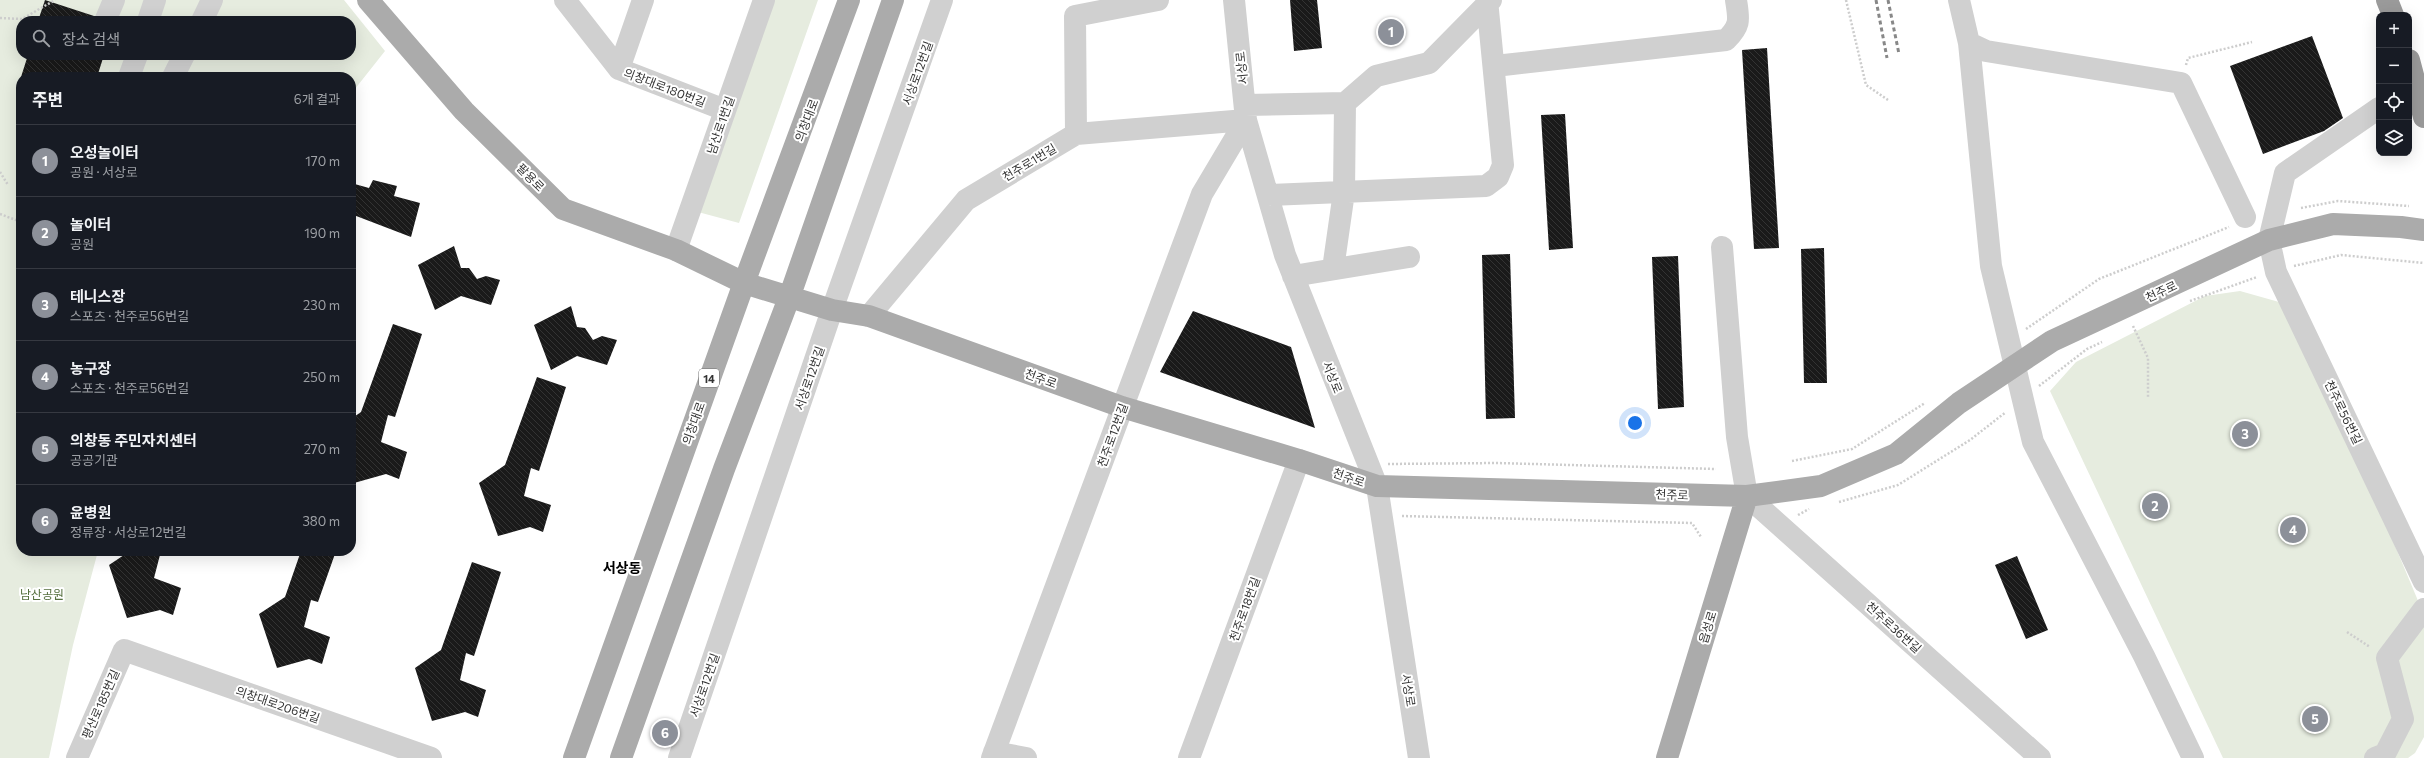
<!DOCTYPE html>
<html lang="ko">
<head>
<meta charset="utf-8">
<style>
  :root { --surface:#171b24; --page:#242831; --text:#f1f3f6; --muted:#9ea1a6; --line:#363941; --accent:#8c9099 }
  body { margin:0; font-family:Commissioner,"Noto Sans KR",sans-serif; background:var(--page); color:var(--text) }
  .controls { position:absolute; right:12px; top:12px; display:grid; overflow:hidden; border-radius:8px; box-shadow:0 4px 16px #0002 }
  .controls button { width:36px; height:36px; display:grid; place-items:center; padding:0; border:0; border-bottom:1px solid var(--line); background:var(--surface); color:var(--text); font:20px sans-serif }
  .you { position:absolute; left:1635px; top:423px; width:14px; height:14px; margin:-10px; border:3px solid #fff; border-radius:50%; background:#1a73e8; box-shadow:0 0 0 6px #1a73e833 }
  .badge { display:grid; place-items:center; width:26px; height:26px; border-radius:50%; background:var(--accent); color:#fff; font-size:13px; font-weight:700 }
  .pin { position:absolute; translate:-50% -50%; border:2px solid #fff; box-shadow:0 1px 4px #0006 }
  .list { margin:0; padding:0; list-style:none }
  h2 { display:flex; justify-content:space-between; align-items:center; height:52px; margin:0; padding:0 16px; font-size:17px }
  h2 small { font-size:13px; font-weight:400; color:var(--muted) }
  .list li { display:grid; grid-template-columns:26px 1fr auto; gap:12px; align-items:center; box-sizing:border-box; height:72px; padding:0 16px; border-top:1px solid var(--line) }
  .list b { display:block; font-size:15px; white-space:nowrap }
  .list p { margin:0; font-size:13px; white-space:nowrap; color:var(--muted) }
  .list em { font-size:13px; font-style:normal; color:var(--muted) }
  .icon { flex:none; width:22px; height:22px; fill:none; stroke:currentColor; stroke-width:2; stroke-linecap:round; stroke-linejoin:round }
  .map { position:relative; flex:none; width:2424px; height:758px; overflow:hidden }
  .search { position:absolute; background:var(--surface); box-shadow:0 4px 16px #0002; left:16px; top:16px; width:340px; height:44px; display:flex; align-items:center; gap:10px; box-sizing:border-box; padding:0 14px; border-radius:16px; color:var(--muted); font-size:15px }
  .panel { position:absolute; background:var(--surface); box-shadow:0 4px 16px #0002; left:16px; top:72px; width:340px; height:484px; border-radius:16px }
  .map>svg:first-child { display:block }
  .green { fill:#e6ecdf; fill-rule:evenodd }
  .building { fill:url(#building-back-hatch) }
  .lines { fill:none; stroke-linecap:round; stroke-linejoin:round }
  .path { stroke:#cdcdcd; stroke-width:2.5; stroke-dasharray:2 2; stroke-linecap:butt }
  .minor { stroke:#d0d0d0; stroke-width:22 }
  .major { stroke:#ababab; stroke-width:22 }
  .highway { stroke:#9a9a9a; stroke-width:22 }
  .rail { stroke:#888; stroke-width:3; stroke-dasharray:4 3; stroke-linecap:butt }
  .labels { text-anchor:middle; dominant-baseline:central; stroke-width:4; stroke-linejoin:round; paint-order:stroke }
  .shield { fill:#fff; stroke:#707070; stroke-width:1 }
  .shield-label { font-size:11px; font-weight:bold; fill:#333 }
  .street-label { font-size:12px; fill:#333; stroke:#fff }
  .park-label { font-size:12px; fill:#56703f; stroke:#fff }
  .quarter-label { font-size:14px; font-weight:bold; fill:#000; stroke:#fff }
</style>
</head>
<body>
<div class="map">
<svg width="2424" height="758" viewBox="0 0 2424 758">
  <defs>
    <pattern id="building-back-hatch" width="6" height="6" patternUnits="userSpaceOnUse"><rect width="6" height="6" fill="#1a1a1a"/><path d="M-1 5l2 2M0 0l6 6M5-1l2 2" fill="none" stroke="#333"/></pattern>
  </defs>
  <rect width="100%" height="100%" fill="#fff"/>
  <path class="green" d="M 0,0 L 344,0 L 385,51 L 351,94 L 351,77 L 21,77 L 21,551 L 98,551 L 73,645 L 49,758 L 0,758 ZM 21,21 L 351,21 L 351,55 L 21,55 Z
    M 773,0 L 818,0 L 739,223 L 698,212 Z
    M 2240,291 L 2279,302 L 2302,324 L 2424,615 L 2424,737 L 2415,753 L 2408,758 L 2223,758 L 2050,391 L 2076,362 L 2205,296 Z"/>
  <path class="building" d="M 45,0 L 94,16 L 94,21 L 38,21 Z
    M 1290,0 L 1317,0 L 1322,48 L 1294,51 Z
    M 2312,36 L 2343,118 L 2324,131 L 2263,154 L 2230,66 Z
    M 1767,48 L 1779,248 L 1754,249 L 1742,50 Z
    M 28,55 L 104,55 L 97,77 L 21,77 Z
    M 1565,114 L 1573,248 L 1549,250 L 1541,115 Z
    M 373,180 L 397,186 L 394,196 L 420,203 L 411,237 L 351,214 L 351,183 L 369,188 Z
    M 454,246 L 461,268 L 469,268 L 477,279 L 486,276 L 500,280 L 491,305 L 461,296 L 435,310 L 418,265 Z
    M 1824,248 L 1827,383 L 1804,383 L 1801,249 Z
    M 1510,254 L 1515,418 L 1486,419 L 1482,255 Z
    M 1678,256 L 1684,407 L 1658,409 L 1652,257 Z
    M 571,306 L 577,327 L 585,328 L 593,340 L 602,336 L 617,340 L 607,365 L 577,356 L 551,370 L 534,325 Z
    M 1193,311 L 1291,347 L 1315,428 L 1160,372 Z
    M 393,324 L 422,334 L 395,417 L 388,415 L 381,442 L 407,452 L 399,479 L 386,474 L 354,483 L 351,474 L 351,419 L 361,412 Z
    M 537,377 L 566,387 L 539,471 L 531,468 L 524,496 L 551,505 L 543,532 L 530,527 L 498,536 L 479,483 L 505,465 Z
    M 130,551 L 161,551 L 154,578 L 181,588 L 173,615 L 160,610 L 127,618 L 109,565 Z
    M 301,551 L 336,551 L 318,602 L 311,600 L 304,627 L 330,637 L 322,664 L 309,659 L 277,668 L 259,614 L 285,597 Z
    M 2017,556 L 2048,630 L 2026,639 L 1995,565 Z
    M 472,562 L 501,572 L 474,656 L 466,653 L 460,680 L 486,690 L 478,717 L 465,712 L 432,721 L 415,668 L 441,650 Z"/>
  <g class="lines">
    <path class="path" d="M 1846,0 L 1866,85 L 1888,100
      M 0,18 L 22,19 L 55,0
      M 2186,65 L 2188,58 L 2252,42
      M 0,172 L 8,185
      M 2301,208 L 2338,201 L 2409,206
      M 0,214 L 21,222
      M 2294,266 L 2341,255 L 2424,263
      M 2190,301 L 2257,277
      M 2133,326 L 2148,358 L 2148,398
      M 2026,329 L 2099,279 L 2229,227
      M 2039,386 L 2087,349 L 2102,342
      M 1792,461 L 1852,449 L 1925,403
      M 1388,464 L 1497,463 L 1716,469
      M 1839,502 L 1898,485 L 1970,440 L 2006,412
      M 1798,515 L 1809,509
      M 1402,516 L 1692,523 L 1701,537
      M 2347,632 L 2370,647"/>
    <path class="minor" d="M 565,0 L 619,69 L 725,110
      M 1234,0 L 1246,120 L 1285,255 L 1377,486 L 1419,758
      M 1959,0 L 1969,43 L 1991,266 L 2033,442 L 2144,656 L 2193,758
      M 106,19 L 114,0
      M 148,21 L 155,0
      M 202,21 L 212,0
      M 1969,43 L 1986,51 L 2181,83 L 2245,217
      M 1495,66 L 1726,40 C 1741,25 1739,20 1736,0
      M 619,69 L 643,0
      M 129,77 L 137,55
      M 173,77 L 184,55
      M 1245,105 L 1345,103 L 1376,76 L 1429,63 L 1491,0
      M 2379,108 L 2285,173 L 2269,240 L 2276,272 L 2424,582
      M 1076,134 L 1075,16 L 1158,0
      M 1268,195 L 1486,186 L 1498,177 L 1503,165 L 1487,0
      M 1722,247 L 1737,437 L 1747,496 L 2040,758
      M 676,250 L 764,0
      M 1333,269 L 1344,192 L 1345,103
      M 1293,276 L 1409,257
      M 869,316 L 966,200 L 1076,134 L 1246,120
      M 994,752 L 1026,758
      M 77,758 L 124,650 L 431,758
      M 679,758 L 832,310 L 942,0
      M 992,758 L 1202,194 L 1246,120
      M 1189,758 L 1299,460
      M 2375,758 L 2385,754 L 2403,719 L 2387,658 L 2424,609"/>
    <path class="major" d="M 368,0 L 464,111 L 563,209 L 676,250 L 744,283 L 832,310 L 869,316 L 1122,407 L 1299,460 L 1377,486 L 1747,496 L 1821,486 L 1896,454 L 1959,403 L 2052,341 L 2269,240 L 2333,224 L 2401,227 L 2424,230
      M 574,758 L 744,283 L 849,0
      M 621,758 L 724,469 L 789,298 L 893,0
      M 1667,758 L 1747,496"/>
    <path class="highway" d="M 2387,0 L 2393,15
      M 2409,60 L 2424,117"/>
    <path class="rail" d="M 1876,0 L 1887,58
      M 1888,0 L 1899,54"/>
  </g>
  <g class="labels">
    <rect class="shield" x="699" y="369" width="20" height="18" rx="3"/>
    <g class="shield-label">
      <text x="709" y="378">14</text>
    </g>
    <g class="street-label">
      <text transform="translate(1241 68) rotate(-96)">서상로</text>
      <text transform="translate(917 73) rotate(-70)">서상로12번길</text>
      <text transform="translate(665 87) rotate(21)">의창대로180번길</text>
      <text transform="translate(806 120) rotate(-69)">의창대로</text>
      <text transform="translate(720 125) rotate(-71)">남산로1번길</text>
      <text transform="translate(1029 162) rotate(-31)">천주로1번길</text>
      <text transform="translate(531 177) rotate(45)">팔용로</text>
      <text transform="translate(2161 291) rotate(-25)">천주로</text>
      <text transform="translate(1333 377) rotate(68)">서상로</text>
      <text transform="translate(809 378) rotate(-71)">서상로12번길</text>
      <text transform="translate(1041 378) rotate(20)">천주로</text>
      <text transform="translate(2344 412) rotate(64)">천주로56번길</text>
      <text transform="translate(693 423) rotate(-70)">의창대로</text>
      <text transform="translate(1112 435) rotate(-70)">천주로12번길</text>
      <text transform="translate(1349 477) rotate(19)">천주로</text>
      <text transform="translate(1672 494) rotate(2)">천주로</text>
      <text transform="translate(1244 609) rotate(-70)">천주로18번길</text>
      <text transform="translate(1707 627) rotate(-73)">읍성로</text>
      <text transform="translate(1894 627) rotate(42)">천주로36번길</text>
      <text transform="translate(704 685) rotate(-71)">서상로12번길</text>
      <text transform="translate(1409 690) rotate(81)">서상로</text>
      <text transform="translate(100 704) rotate(-66)">평산로185번길</text>
      <text transform="translate(278 704) rotate(19)">의창대로206번길</text>
    </g>
    <g class="park-label">
      <text x="42" y="594">남산공원</text>
    </g>
    <g class="quarter-label">
      <text x="622" y="567">서상동</text>
    </g>
  </g>
</svg>
<div class="controls">
<button>+</button>
<button>−</button>
<button><svg class="icon" aria-label="locate" viewBox="0 0 24 24"><circle cx="12" cy="12" r="6"/><path d="M12 2v4M12 18v4M2 12h4M18 12h4"/></svg></button>
<button><svg class="icon" aria-label="layers" viewBox="0 0 24 24"><path d="M12 4l9 5-9 5-9-5zM3 14l9 5 9-5"/></svg></button>
</div>
<div class="you"></div>
<div class="pin badge" style="left:1391px;top:32px">1</div>
<div class="pin badge" style="left:2155px;top:506px">2</div>
<div class="pin badge" style="left:2245px;top:434px">3</div>
<div class="pin badge" style="left:2293px;top:530px">4</div>
<div class="pin badge" style="left:2315px;top:719px">5</div>
<div class="pin badge" style="left:665px;top:733px">6</div>
<div class="search"><svg class="icon" aria-label="search" viewBox="0 0 24 24"><circle cx="10" cy="10" r="6"/><path d="M15 15l6 6"/></svg>장소 검색</div>
<section class="panel">
<h2>주변<small>6개 결과</small></h2>
<ul class="list">
<li><span class="badge">1</span><div><b>오성놀이터</b><p>공원 · 서상로</p></div><em>170 m</em></li>
<li><span class="badge">2</span><div><b>놀이터</b><p>공원</p></div><em>190 m</em></li>
<li><span class="badge">3</span><div><b>테니스장</b><p>스포츠 · 천주로56번길</p></div><em>230 m</em></li>
<li><span class="badge">4</span><div><b>농구장</b><p>스포츠 · 천주로56번길</p></div><em>250 m</em></li>
<li><span class="badge">5</span><div><b>의창동 주민자치센터</b><p>공공기관</p></div><em>270 m</em></li>
<li><span class="badge">6</span><div><b>윤병원</b><p>정류장 · 서상로12번길</p></div><em>380 m</em></li>
</ul>
</section>
</div>
</body>
</html>
